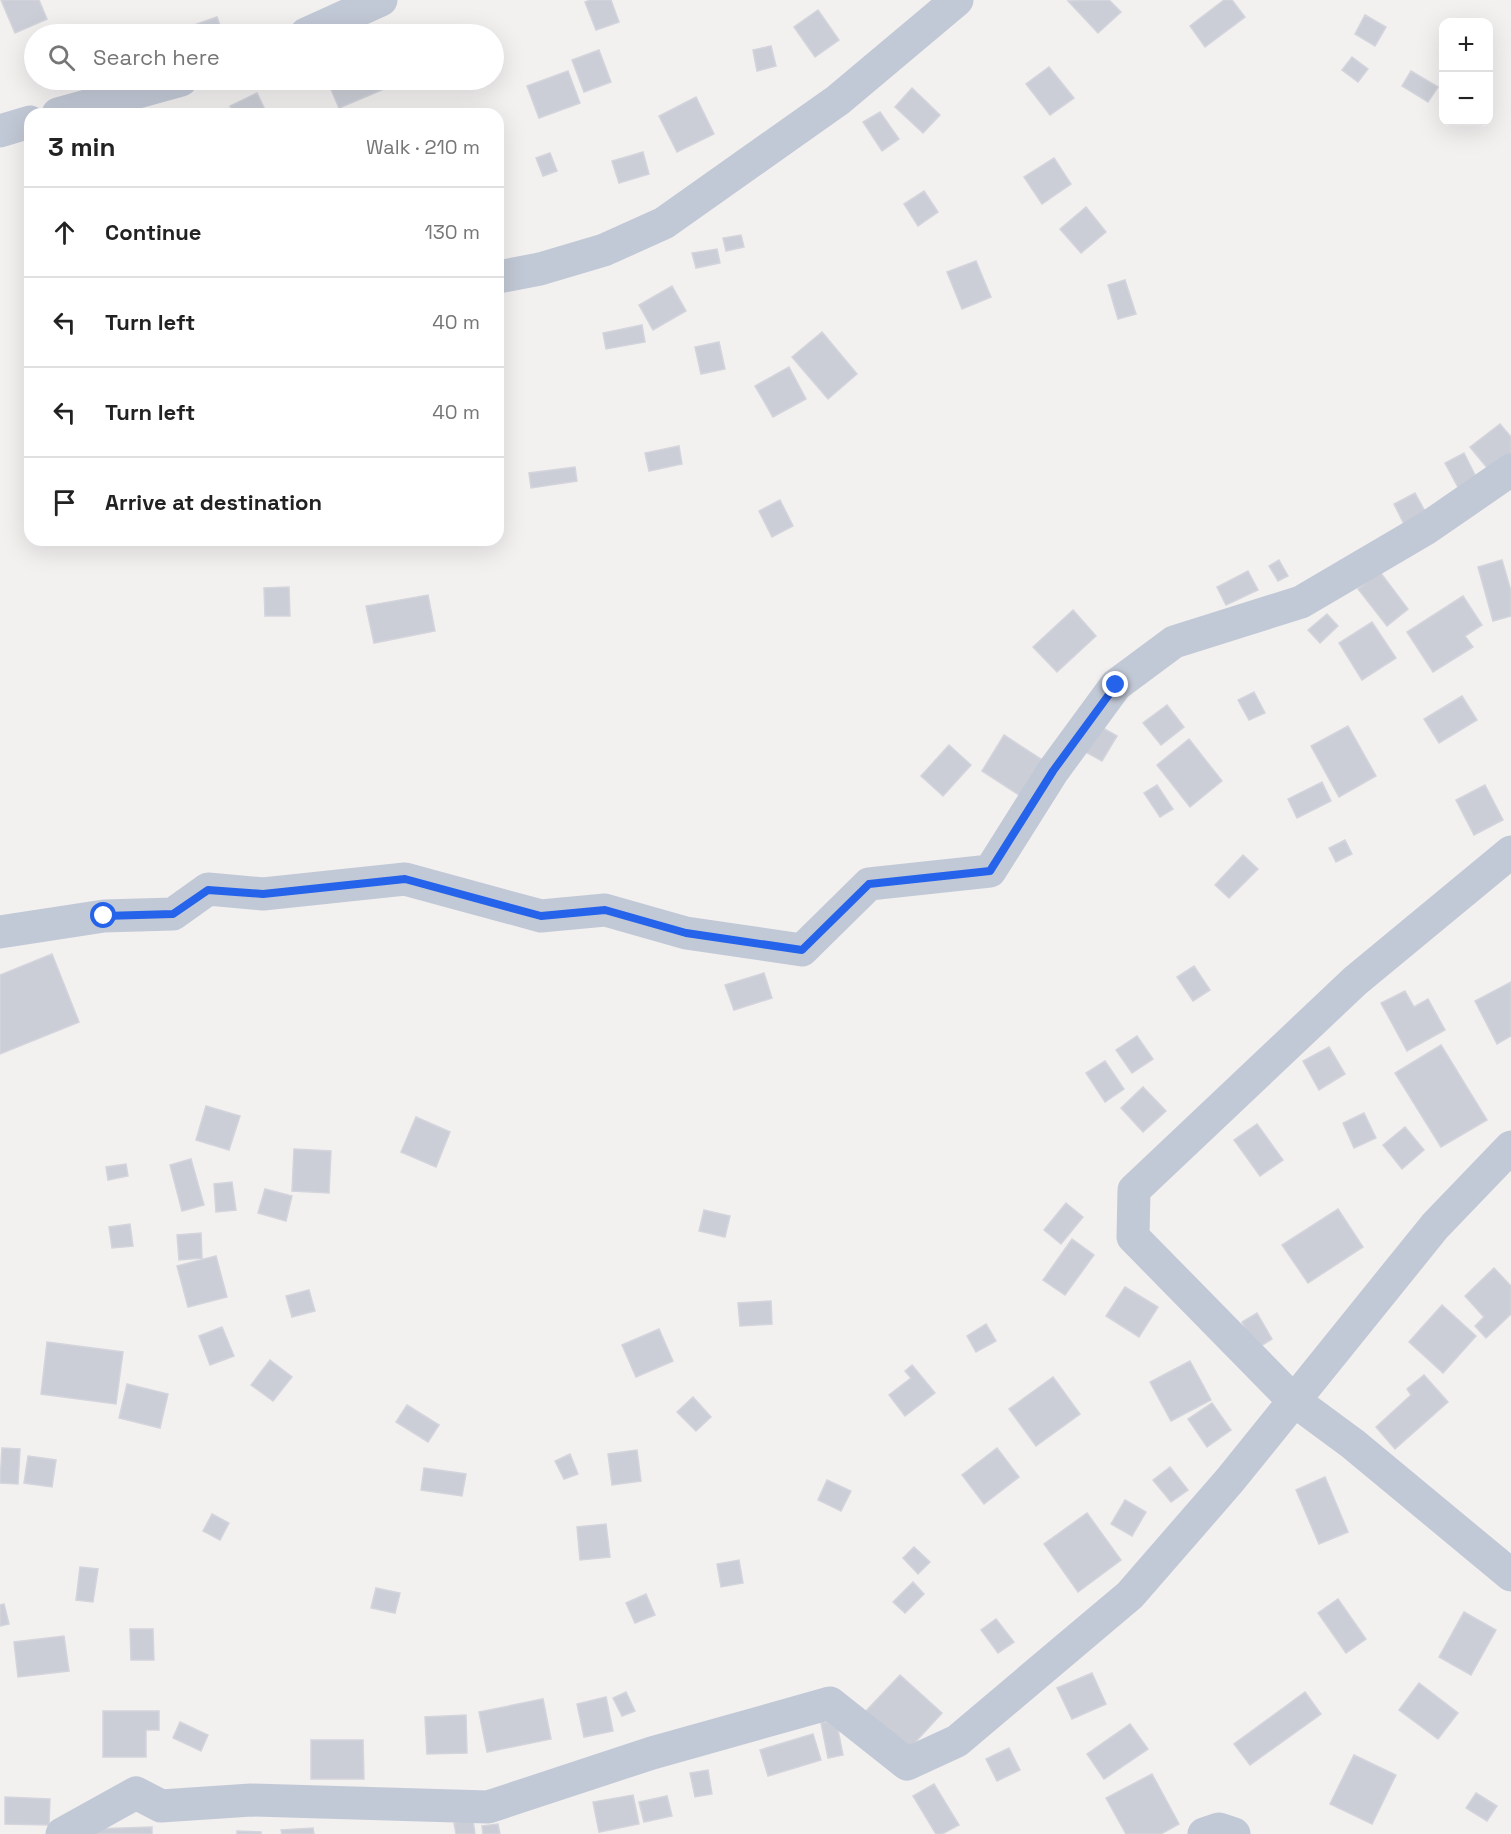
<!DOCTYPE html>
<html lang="en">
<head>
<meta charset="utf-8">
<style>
  :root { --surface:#fff; --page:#f6f6f6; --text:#222; --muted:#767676; --line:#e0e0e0 }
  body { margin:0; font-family:"Space Grotesk",sans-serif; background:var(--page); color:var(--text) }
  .controls { position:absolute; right:18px; top:18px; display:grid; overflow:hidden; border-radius:12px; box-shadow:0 6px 24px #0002 }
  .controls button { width:54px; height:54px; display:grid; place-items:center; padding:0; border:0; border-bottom:2px solid var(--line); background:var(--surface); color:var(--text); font:30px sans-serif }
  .stop { position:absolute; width:18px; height:18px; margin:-14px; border:4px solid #2563eb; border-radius:50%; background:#fff }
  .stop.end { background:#2563eb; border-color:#fff; box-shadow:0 2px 6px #0008 }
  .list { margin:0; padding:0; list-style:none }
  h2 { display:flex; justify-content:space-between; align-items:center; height:78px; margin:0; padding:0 24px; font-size:26px }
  h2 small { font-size:20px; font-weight:400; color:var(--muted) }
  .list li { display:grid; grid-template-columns:39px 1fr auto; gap:18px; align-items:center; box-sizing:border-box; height:90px; padding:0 24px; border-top:2px solid var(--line) }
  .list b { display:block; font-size:22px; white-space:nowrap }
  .list em { font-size:20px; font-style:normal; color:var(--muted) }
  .icon { flex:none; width:33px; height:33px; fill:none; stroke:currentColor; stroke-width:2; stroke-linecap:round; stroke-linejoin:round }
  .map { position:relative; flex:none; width:1511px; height:1834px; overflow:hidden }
  .search { position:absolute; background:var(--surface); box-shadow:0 6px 24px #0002; left:24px; top:24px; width:480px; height:66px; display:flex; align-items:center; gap:15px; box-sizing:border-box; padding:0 21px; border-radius:33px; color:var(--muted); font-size:22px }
  .panel { position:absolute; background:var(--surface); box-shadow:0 6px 24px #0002; left:24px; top:108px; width:480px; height:438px; border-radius:18px }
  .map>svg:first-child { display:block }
  .building { fill:#cbced6; stroke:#d3d4dc; stroke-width:1.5 }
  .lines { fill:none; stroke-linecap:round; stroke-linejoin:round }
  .minor { stroke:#c2c9d6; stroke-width:33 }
  .route { stroke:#2563eb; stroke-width:8 }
</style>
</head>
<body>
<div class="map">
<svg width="1511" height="1834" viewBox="0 0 1511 1834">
  <rect width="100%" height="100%" fill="#f3f0f0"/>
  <path class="building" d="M 1,0 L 39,0 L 47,19 L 15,33 Z
    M 590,0 L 611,0 L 619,22 L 596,30 L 585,2 Z
    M 1109,0 L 1121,12 L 1098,33 L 1068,1 Z
    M 1224,0 L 1232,0 L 1245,17 L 1205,47 L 1190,26 Z
    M 818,10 L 839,40 L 815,57 L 794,27 Z
    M 1365,15 L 1386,27 L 1375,46 L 1355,34 Z
    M 217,17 L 223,34 L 197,34 L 194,25 Z
    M 419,26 L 423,34 L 399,34 Z
    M 771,46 L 776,66 L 757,71 L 753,50 Z
    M 599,50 L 611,82 L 584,92 L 572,60 Z
    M 1352,57 L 1368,69 L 1358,82 L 1342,70 Z
    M 1049,67 L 1074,98 L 1050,115 L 1026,84 Z
    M 568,71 L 580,103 L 539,118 L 527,86 Z
    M 1411,71 L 1438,87 L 1428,102 L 1402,86 Z
    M 327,80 L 389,80 L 391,86 L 339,108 Z
    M 912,88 L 940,115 L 923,133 L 895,107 Z
    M 257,93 L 267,114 L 234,114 L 230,106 Z
    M 696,97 L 714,134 L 677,152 L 659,116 Z
    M 880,112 L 899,139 L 882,151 L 863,122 Z
    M 643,152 L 649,174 L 619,183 L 612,161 Z
    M 550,153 L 557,171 L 543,176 L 536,158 Z
    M 1054,158 L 1071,184 L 1042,204 L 1024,177 Z
    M 924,191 L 938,212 L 918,226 L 904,204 Z
    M 1086,207 L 1106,232 L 1081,253 L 1060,229 Z
    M 741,235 L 744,247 L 726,251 L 723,238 Z
    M 717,249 L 720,263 L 696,268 L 692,253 Z
    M 976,261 L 991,297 L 962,309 L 947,272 Z
    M 1125,280 L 1136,314 L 1118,319 L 1108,285 Z
    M 672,286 L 686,311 L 653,330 L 639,305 Z
    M 642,325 L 645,342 L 606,349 L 603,333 Z
    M 822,332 L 857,374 L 828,399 L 792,357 Z
    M 719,342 L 725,369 L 701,374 L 695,347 Z
    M 789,367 L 806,399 L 773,417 L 755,386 Z
    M 1500,424 L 1511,437 L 1511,461 L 1493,475 L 1470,447 Z
    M 679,446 L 682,464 L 649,471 L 645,453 Z
    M 1464,453 L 1477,479 L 1459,489 L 1445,463 Z
    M 575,467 L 577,481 L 531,488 L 529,473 Z
    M 1415,493 L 1427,515 L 1405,526 L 1394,504 Z
    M 780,500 L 793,526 L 772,537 L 759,511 Z
    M 1279,560 L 1288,576 L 1278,581 L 1269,566 Z
    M 1502,560 L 1511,591 L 1511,616 L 1493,621 L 1478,567 Z
    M 1248,571 L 1258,590 L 1226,605 L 1217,587 Z
    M 1380,572 L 1408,609 L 1387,626 L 1358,589 Z
    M 289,587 L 290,616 L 265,616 L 264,588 Z
    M 428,595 L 435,631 L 374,643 L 366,606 Z
    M 1463,596 L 1482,625 L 1465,636 L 1473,647 L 1433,672 L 1407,632 Z
    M 1073,610 L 1096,636 L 1057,672 L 1033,647 Z
    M 1327,614 L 1338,626 L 1320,643 L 1308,630 Z
    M 1372,622 L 1396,658 L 1362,680 L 1339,643 Z
    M 1254,692 L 1265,713 L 1249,720 L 1238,700 Z
    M 1462,696 L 1477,720 L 1439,743 L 1424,719 Z
    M 1167,705 L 1184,727 L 1161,745 L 1143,723 Z
    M 1094,723 L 1117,736 L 1102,761 L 1080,749 Z
    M 1348,726 L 1376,776 L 1339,797 L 1311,746 Z
    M 1004,735 L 1044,761 L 1022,797 L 982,771 Z
    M 1189,739 L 1222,781 L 1190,807 L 1157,765 Z
    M 949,745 L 971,765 L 943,796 L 921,776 Z
    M 1322,782 L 1331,801 L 1297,818 L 1288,799 Z
    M 1157,785 L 1173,809 L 1160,817 L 1144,793 Z
    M 1485,785 L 1503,820 L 1474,835 L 1456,800 Z
    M 1345,840 L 1352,854 L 1336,862 L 1329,848 Z
    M 1243,855 L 1258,869 L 1229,898 L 1215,885 Z
    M 52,954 L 79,1022 L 0,1054 L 0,975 Z
    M 1194,966 L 1210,990 L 1193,1001 L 1177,977 Z
    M 764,973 L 772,998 L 734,1010 L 725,985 Z
    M 1511,982 L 1511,1036 L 1497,1044 L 1475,1001 Z
    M 1405,991 L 1414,1007 L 1428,999 L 1445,1030 L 1407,1051 L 1381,1003 Z
    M 1137,1036 L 1153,1059 L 1132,1073 L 1116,1050 Z
    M 1441,1045 L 1487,1120 L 1441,1147 L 1395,1073 Z
    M 1329,1047 L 1345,1074 L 1319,1090 L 1303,1061 Z
    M 1105,1061 L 1124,1089 L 1105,1102 L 1086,1073 Z
    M 1143,1087 L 1166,1111 L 1143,1132 L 1121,1108 Z
    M 206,1106 L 240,1116 L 229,1150 L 196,1140 Z
    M 1364,1113 L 1376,1138 L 1354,1148 L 1343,1123 Z
    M 416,1117 L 450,1132 L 436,1167 L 401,1152 Z
    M 1257,1124 L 1283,1160 L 1260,1176 L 1234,1140 Z
    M 1405,1127 L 1424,1150 L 1402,1169 L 1383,1145 Z
    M 294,1149 L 331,1151 L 329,1193 L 292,1191 Z
    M 191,1159 L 204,1205 L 182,1211 L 170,1165 Z
    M 126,1164 L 128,1176 L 108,1180 L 106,1167 Z
    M 232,1182 L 236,1210 L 216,1212 L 214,1184 Z
    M 265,1189 L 292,1196 L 286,1221 L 258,1213 Z
    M 1066,1203 L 1083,1217 L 1061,1244 L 1044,1230 Z
    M 1338,1209 L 1363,1247 L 1308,1283 L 1282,1245 Z
    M 704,1210 L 730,1216 L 725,1237 L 699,1231 Z
    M 130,1224 L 133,1246 L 112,1248 L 109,1227 Z
    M 201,1233 L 202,1258 L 179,1260 L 177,1235 Z
    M 1072,1239 L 1094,1255 L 1065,1295 L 1043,1280 Z
    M 216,1256 L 227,1297 L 188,1307 L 177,1266 Z
    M 1494,1268 L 1511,1286 L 1511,1314 L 1486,1338 L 1475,1326 L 1484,1317 L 1465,1296 Z
    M 1125,1287 L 1158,1307 L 1139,1337 L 1106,1316 Z
    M 309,1290 L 315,1311 L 292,1317 L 286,1296 Z
    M 771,1301 L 772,1324 L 740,1326 L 738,1303 Z
    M 1442,1305 L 1476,1336 L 1443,1373 L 1409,1342 Z
    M 1257,1313 L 1272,1339 L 1256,1349 L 1242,1322 Z
    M 986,1324 L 996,1341 L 976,1352 L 967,1336 Z
    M 222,1327 L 234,1356 L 210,1365 L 199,1336 Z
    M 659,1329 L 673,1361 L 636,1377 L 622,1345 Z
    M 47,1342 L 123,1352 L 116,1404 L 41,1394 Z
    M 270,1360 L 292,1377 L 273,1401 L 251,1385 Z
    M 1190,1361 L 1211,1400 L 1171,1421 L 1150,1382 Z
    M 912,1365 L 935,1393 L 905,1416 L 889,1395 L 911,1378 L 905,1371 Z
    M 1424,1375 L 1448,1402 L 1395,1449 L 1376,1427 L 1411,1395 L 1407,1389 Z
    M 1053,1377 L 1080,1414 L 1036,1446 L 1009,1409 Z
    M 127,1384 L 168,1394 L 160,1428 L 119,1418 Z
    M 693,1397 L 711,1417 L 696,1431 L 677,1412 Z
    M 1212,1403 L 1231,1430 L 1207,1447 L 1188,1419 Z
    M 407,1405 L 439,1425 L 428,1442 L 396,1422 Z
    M 2,1448 L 20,1449 L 18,1484 L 0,1483 Z
    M 997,1448 L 1019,1477 L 984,1504 L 962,1475 Z
    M 637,1450 L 641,1481 L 612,1485 L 608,1454 Z
    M 570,1454 L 578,1474 L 564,1479 L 555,1461 Z
    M 28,1456 L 56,1460 L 52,1487 L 24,1483 Z
    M 1170,1467 L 1188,1490 L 1171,1502 L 1153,1480 Z
    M 424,1468 L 466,1474 L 462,1496 L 421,1490 Z
    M 1325,1477 L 1348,1532 L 1319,1544 L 1296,1490 Z
    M 827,1480 L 851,1491 L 841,1511 L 818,1500 Z
    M 1125,1500 L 1146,1512 L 1132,1536 L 1111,1524 Z
    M 1087,1513 L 1121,1560 L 1078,1592 L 1044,1544 Z
    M 212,1514 L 229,1523 L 220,1540 L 203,1531 Z
    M 606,1524 L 610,1557 L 580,1560 L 577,1527 Z
    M 914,1547 L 930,1562 L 918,1574 L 903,1558 Z
    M 739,1560 L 743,1583 L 721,1587 L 717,1564 Z
    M 80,1567 L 98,1569 L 93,1602 L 76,1600 Z
    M 913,1582 L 924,1594 L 905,1613 L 893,1602 Z
    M 376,1588 L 400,1593 L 395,1613 L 371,1608 Z
    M 646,1594 L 655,1615 L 635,1623 L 626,1603 Z
    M 1338,1599 L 1366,1639 L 1346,1653 L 1318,1613 Z
    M 4,1604 L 9,1624 L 0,1626 L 0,1605 Z
    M 1464,1612 L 1496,1630 L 1471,1675 L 1439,1657 Z
    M 996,1619 L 1014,1642 L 998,1653 L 981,1630 Z
    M 130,1629 L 153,1629 L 154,1660 L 131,1660 Z
    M 64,1636 L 69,1671 L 18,1677 L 14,1642 Z
    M 1092,1673 L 1106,1704 L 1072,1719 L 1057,1688 Z
    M 900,1675 L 942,1713 L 909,1749 L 866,1711 Z
    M 1419,1683 L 1458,1713 L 1438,1739 L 1399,1710 Z
    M 626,1692 L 635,1711 L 622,1716 L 613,1698 Z
    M 1305,1692 L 1321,1714 L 1250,1765 L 1234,1744 Z
    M 606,1697 L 613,1731 L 584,1737 L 577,1704 Z
    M 543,1699 L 551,1739 L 487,1752 L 479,1712 Z
    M 103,1711 L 159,1711 L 159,1730 L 146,1730 L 146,1757 L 103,1757 Z
    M 466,1715 L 467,1753 L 427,1754 L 425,1717 Z
    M 836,1720 L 843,1755 L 828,1758 L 821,1723 Z
    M 180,1722 L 208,1735 L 201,1751 L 173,1738 Z
    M 1130,1724 L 1148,1749 L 1104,1779 L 1087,1754 Z
    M 813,1734 L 821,1760 L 768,1776 L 760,1750 Z
    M 311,1740 L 363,1740 L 364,1779 L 311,1779 Z
    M 1009,1748 L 1020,1770 L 997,1781 L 986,1759 Z
    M 1354,1755 L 1396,1775 L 1372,1824 L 1330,1804 Z
    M 708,1770 L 712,1794 L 695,1797 L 690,1773 Z
    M 1152,1774 L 1179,1824 L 1161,1834 L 1126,1834 L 1106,1798 Z
    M 934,1784 L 959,1825 L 942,1834 L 936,1834 L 913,1796 Z
    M 1476,1793 L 1497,1806 L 1487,1821 L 1466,1808 Z
    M 633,1795 L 639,1824 L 599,1832 L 593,1802 Z
    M 667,1796 L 672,1816 L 644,1822 L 639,1802 Z
    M 5,1797 L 50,1799 L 49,1825 L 5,1824 Z
    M 473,1820 L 475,1834 L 456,1834 L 454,1823 Z
    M 498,1824 L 500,1834 L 483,1834 L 482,1826 Z
    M 152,1827 L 152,1834 L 94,1834 L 94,1829 Z
    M 313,1828 L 314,1834 L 282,1834 L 281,1830 Z
    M 237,1831 L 261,1832 L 261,1834 L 237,1834 Z"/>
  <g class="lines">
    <path class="minor" d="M 306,34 L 381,0
      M 58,114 L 181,80
      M 0,131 L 30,122
      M 498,277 L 540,269 L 604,250 L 664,223 L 838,100 L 957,0
      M 1511,852 L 1355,981 L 1134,1190 L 1133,1237 L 1292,1399 L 1353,1444 L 1511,1575
      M 0,932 L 104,916 L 173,914 L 208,889 L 263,894 L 405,879 L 541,916 L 605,910 L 686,933 L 802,950 L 869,884 L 990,871 L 1053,771 L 1116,685 L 1174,642 L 1301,602 L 1427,528 L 1511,470
      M 62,1834 L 136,1793 L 161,1806 L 251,1800 L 488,1807 L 652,1753 L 830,1703 L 907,1764 L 957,1741 L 1130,1595 L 1230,1480 L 1435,1226 L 1511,1147
      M 1204,1834 L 1219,1829 L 1234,1834"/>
  </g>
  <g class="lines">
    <path class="route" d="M 104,916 L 173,914 L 208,890 L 263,894 L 405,879 L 541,916 L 605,910 L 686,933 L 802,950 L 869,884 L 990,871 L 1053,771 L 1116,685"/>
  </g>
</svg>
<div class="controls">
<button>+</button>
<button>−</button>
</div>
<div class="stop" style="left:104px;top:916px"></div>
<div class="stop end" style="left:1116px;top:685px"></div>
<div class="search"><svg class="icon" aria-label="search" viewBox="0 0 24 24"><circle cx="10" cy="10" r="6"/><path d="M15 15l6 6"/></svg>Search here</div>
<section class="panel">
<h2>3 min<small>Walk · 210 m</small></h2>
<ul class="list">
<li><svg class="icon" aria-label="ahead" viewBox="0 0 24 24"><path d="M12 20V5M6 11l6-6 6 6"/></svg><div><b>Continue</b></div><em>130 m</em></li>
<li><svg class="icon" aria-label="left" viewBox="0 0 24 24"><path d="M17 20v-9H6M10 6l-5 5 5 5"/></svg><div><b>Turn left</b></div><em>40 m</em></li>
<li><svg class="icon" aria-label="left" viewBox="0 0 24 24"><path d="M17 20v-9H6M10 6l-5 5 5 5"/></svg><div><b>Turn left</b></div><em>40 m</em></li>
<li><svg class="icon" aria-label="arrive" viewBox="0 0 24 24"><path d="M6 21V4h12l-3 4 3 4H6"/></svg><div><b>Arrive at destination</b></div></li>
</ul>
</section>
</div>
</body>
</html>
